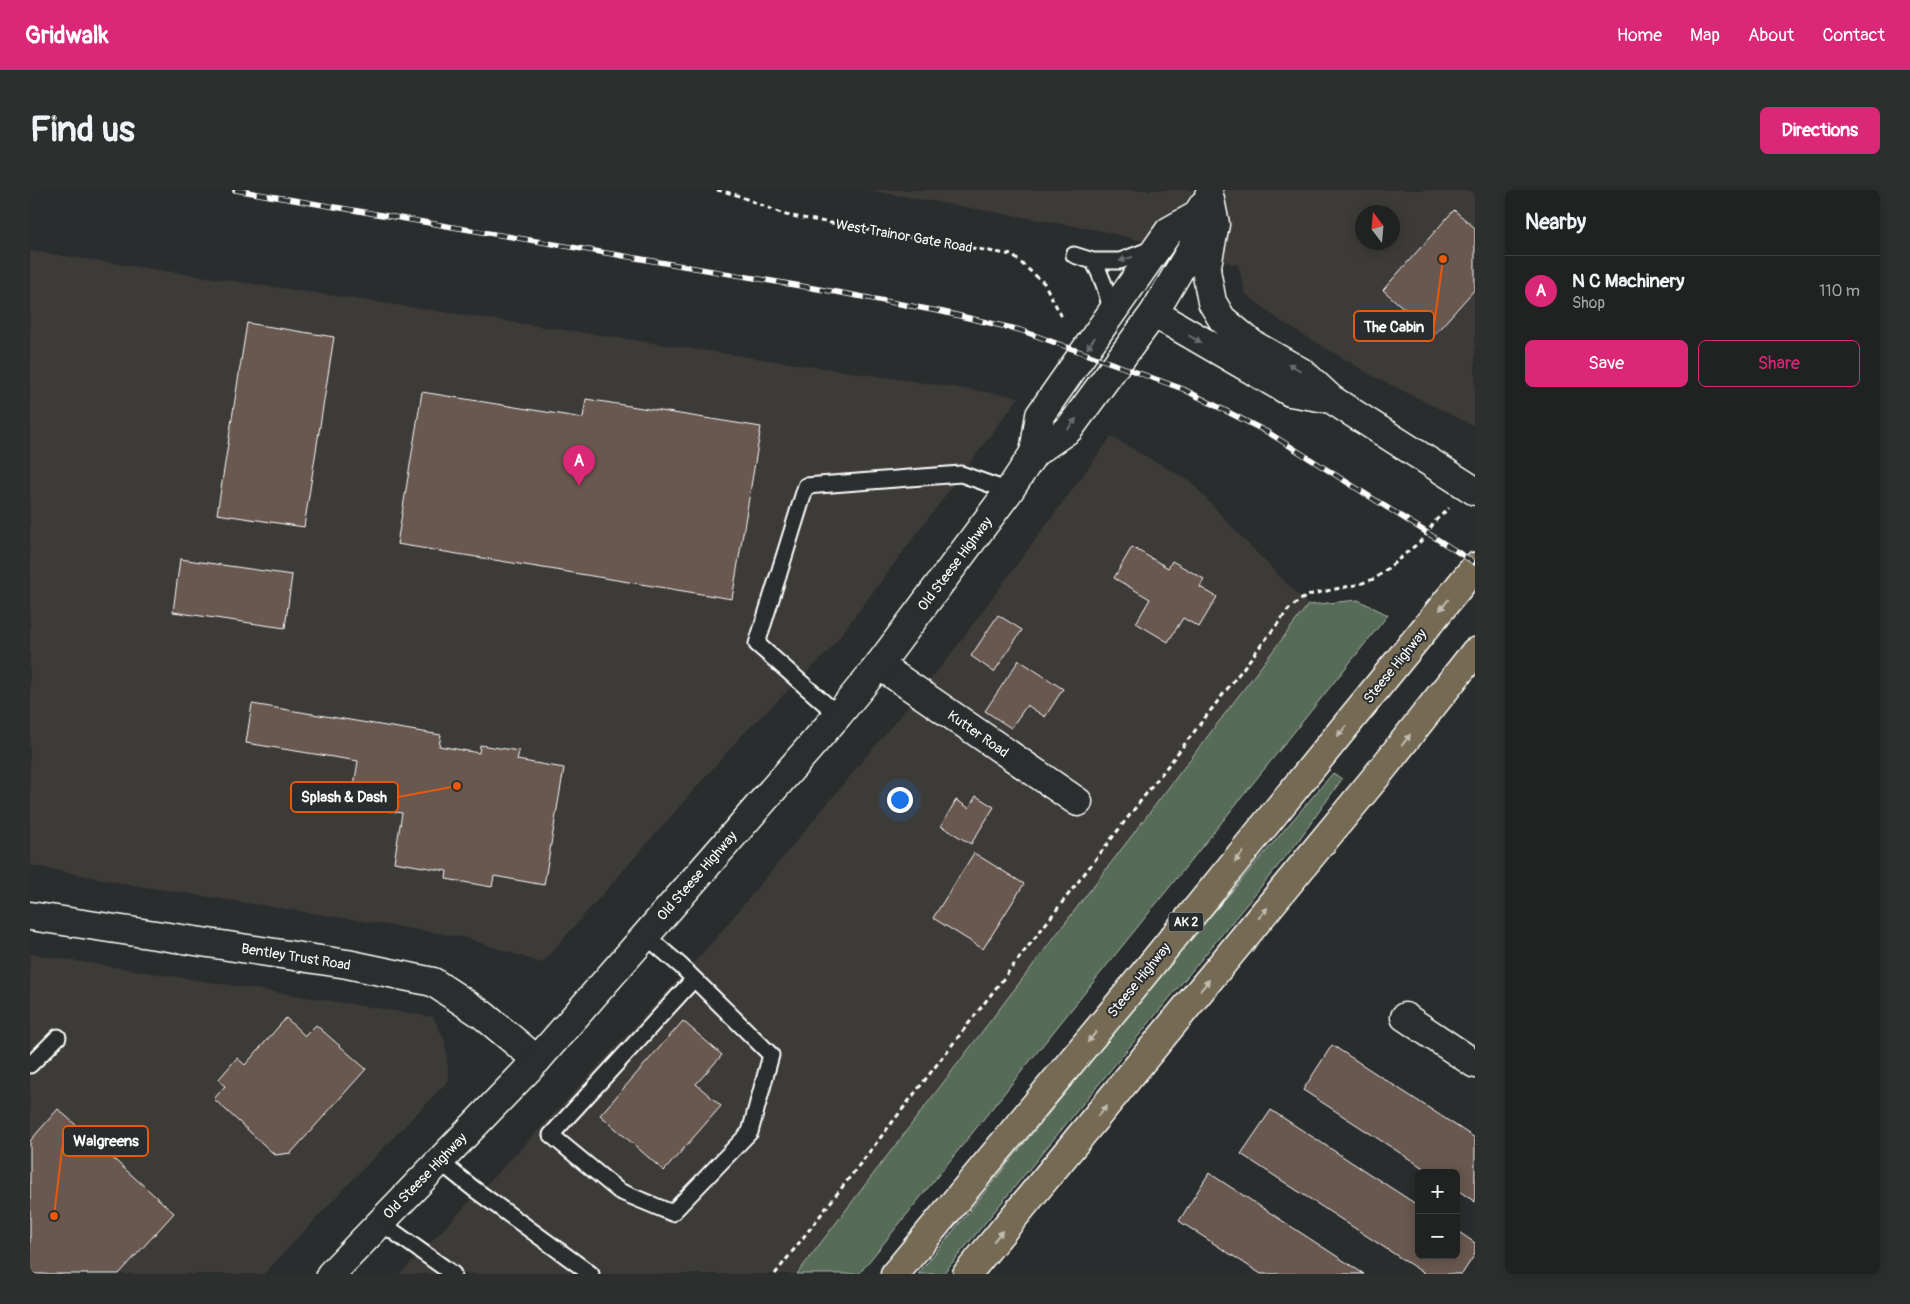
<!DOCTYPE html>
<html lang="en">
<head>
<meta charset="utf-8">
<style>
  :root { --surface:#202222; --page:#2d2f2f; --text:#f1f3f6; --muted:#a2a4a5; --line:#3d3f40; --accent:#db2777 }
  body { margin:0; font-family:Pangolin,sans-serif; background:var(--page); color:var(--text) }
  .controls { position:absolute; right:15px; bottom:15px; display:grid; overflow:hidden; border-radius:8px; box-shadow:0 2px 12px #0003 }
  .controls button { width:45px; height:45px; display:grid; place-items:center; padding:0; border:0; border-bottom:1px solid var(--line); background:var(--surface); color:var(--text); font:25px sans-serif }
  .compass { position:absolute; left:1325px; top:15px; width:45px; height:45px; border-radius:50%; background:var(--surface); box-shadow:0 2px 12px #0003; rotate:344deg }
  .you { position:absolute; left:869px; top:609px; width:18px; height:18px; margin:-12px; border:4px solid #fff; border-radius:50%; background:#1a73e8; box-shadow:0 0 0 8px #1a73e833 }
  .badge { display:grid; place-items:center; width:32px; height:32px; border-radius:50%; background:var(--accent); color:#fff; font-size:16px; font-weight:700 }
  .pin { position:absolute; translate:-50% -41px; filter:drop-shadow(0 1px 2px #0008) }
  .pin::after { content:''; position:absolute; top:26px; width:18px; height:15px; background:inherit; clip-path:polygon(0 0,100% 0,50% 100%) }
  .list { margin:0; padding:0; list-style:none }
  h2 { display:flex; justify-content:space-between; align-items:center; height:65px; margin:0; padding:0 20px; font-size:21px }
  h2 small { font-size:16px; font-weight:400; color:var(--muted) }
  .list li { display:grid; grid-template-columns:32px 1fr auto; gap:15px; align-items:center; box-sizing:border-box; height:70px; padding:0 20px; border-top:1px solid var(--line) }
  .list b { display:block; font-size:19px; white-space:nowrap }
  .list p { margin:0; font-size:16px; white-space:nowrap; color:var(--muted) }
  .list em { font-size:16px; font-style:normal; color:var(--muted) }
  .actions { display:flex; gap:10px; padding:15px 20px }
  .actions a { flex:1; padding:11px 0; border:1px solid var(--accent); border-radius:8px; text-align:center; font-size:18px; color:var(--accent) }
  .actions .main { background:var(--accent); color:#fff }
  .map { position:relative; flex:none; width:1445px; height:1084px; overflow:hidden; border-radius:8px }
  header { display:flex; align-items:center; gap:30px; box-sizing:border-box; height:70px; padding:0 25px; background:var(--accent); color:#fff }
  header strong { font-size:24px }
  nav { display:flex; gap:28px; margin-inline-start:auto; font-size:18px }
  .intro { display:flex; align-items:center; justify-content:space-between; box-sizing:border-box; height:120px; padding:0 30px }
  h1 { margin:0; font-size:35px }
  .button { padding:12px 22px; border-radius:8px; background:var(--accent); color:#fff; font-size:18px; font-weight:700 }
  main { display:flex; gap:30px; padding:0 30px }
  aside { flex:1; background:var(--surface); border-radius:8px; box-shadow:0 2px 12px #0003 }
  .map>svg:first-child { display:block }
  .built { fill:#3d3a38; fill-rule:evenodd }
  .green { fill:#566c58; stroke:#aab6ac }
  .building { fill:#685850; stroke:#fff }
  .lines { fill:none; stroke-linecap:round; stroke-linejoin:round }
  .service-casing { stroke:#fff; stroke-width:19 }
  .minor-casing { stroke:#fff; stroke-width:31 }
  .tertiary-casing { stroke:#fff; stroke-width:31 }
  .secondary-casing { stroke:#fff; stroke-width:31 }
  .trunk-casing { stroke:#fff; stroke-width:31 }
  .path { stroke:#fff; stroke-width:3; stroke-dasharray:5 4; stroke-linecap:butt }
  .service { stroke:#2a2d2e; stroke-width:15 }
  .minor { stroke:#2a2d2e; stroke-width:28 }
  .tertiary { stroke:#2a2d2e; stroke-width:28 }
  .secondary { stroke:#2a2d2e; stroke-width:28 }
  .trunk { stroke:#756b52; stroke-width:28 }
  .rail-casing { stroke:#fff; stroke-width:5.5 }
  .rail { stroke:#2a2d2e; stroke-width:4; stroke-dasharray:11; stroke-linecap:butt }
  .oneway { fill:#6a6c6d }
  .oneway2 { fill:#c1bcb1 }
  .labels { text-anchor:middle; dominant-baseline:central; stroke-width:4; stroke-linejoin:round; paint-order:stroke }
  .shield { fill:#2a2d2e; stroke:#bfc0c0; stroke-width:1 }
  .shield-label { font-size:12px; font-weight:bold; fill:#fff }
  .street-label { font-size:14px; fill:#fff; stroke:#2a2d2e }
  .leader { fill:none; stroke:#e8590c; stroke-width:2 }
  .callout-dot { fill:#e8590c; stroke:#2a2d2e; stroke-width:2 }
  .callout { fill:#2a2d2e; stroke:#e8590c; stroke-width:2 }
  .callout-label { font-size:15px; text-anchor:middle; font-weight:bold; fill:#fff }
</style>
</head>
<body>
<header>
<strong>Gridwalk</strong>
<nav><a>Home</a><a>Map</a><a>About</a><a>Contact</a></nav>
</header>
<div class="intro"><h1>Find us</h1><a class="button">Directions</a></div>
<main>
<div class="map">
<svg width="1445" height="1084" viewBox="0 0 1445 1084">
  <rect width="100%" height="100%" fill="#2a2d2e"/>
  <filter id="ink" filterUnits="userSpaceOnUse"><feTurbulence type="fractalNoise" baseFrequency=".02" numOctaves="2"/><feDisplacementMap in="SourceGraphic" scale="10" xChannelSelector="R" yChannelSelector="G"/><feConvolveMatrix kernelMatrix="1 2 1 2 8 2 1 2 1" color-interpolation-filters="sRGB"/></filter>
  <g filter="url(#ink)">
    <path class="built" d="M 837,0 L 1445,0 L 1445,231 L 1442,235 L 1343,186 L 1252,132 L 1216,104 L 1208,75 L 1073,41 ZM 1332,22 L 1362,22 L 1362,52 L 1332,52 Z
      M 0,61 L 989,207 L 798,462 L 713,544 L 512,773 L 433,747 L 103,695 L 0,675 Z
      M 1081,247 L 1160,291 L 1214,350 L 1278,415 L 767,1084 L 370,1084 L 506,943 L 681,754 L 918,468 Z
      M 0,764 L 403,827 L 415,851 L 419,890 L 309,1004 L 234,1084 L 0,1084 Z"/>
    <path class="green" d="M 1328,410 L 1358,425 L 829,1084 L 767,1084 L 1278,415 Z
      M 1303,583 L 1312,589 L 1266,654 L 913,1084 L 888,1084 L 1155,756 Z"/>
    <path class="building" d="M 1424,20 L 1445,38 L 1445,99 L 1404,145 L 1353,100 Z
      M 217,133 L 304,147 L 274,337 L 187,324 Z
      M 392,202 L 553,228 L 556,209 L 731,237 L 702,409 L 367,354 Z
      M 1102,357 L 1138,378 L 1142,371 L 1174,389 L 1170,397 L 1187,407 L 1169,437 L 1153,428 L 1138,452 L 1106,433 L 1120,409 L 1084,388 Z
      M 150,369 L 262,385 L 255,438 L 143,422 Z
      M 968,425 L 992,440 L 964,482 L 941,466 Z
      M 989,470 L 1033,499 L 1015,527 L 997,515 L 981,538 L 955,521 Z
      M 222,514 L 411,545 L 409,556 L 449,563 L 450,555 L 489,561 L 487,570 L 534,578 L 514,695 L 464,686 L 462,697 L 416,689 L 417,681 L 364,672 L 372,623 L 321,615 L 328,571 L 216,553 Z
      M 946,606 L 964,617 L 941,654 L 911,636 L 926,610 L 939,618 Z
      M 944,663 L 994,694 L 953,759 L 903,728 Z
      M 256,828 L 275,846 L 286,835 L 336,879 L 261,963 L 245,965 L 184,909 L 195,896 L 188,890 L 207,868 L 215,875 Z
      M 653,831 L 692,865 L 666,894 L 691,916 L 634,981 L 570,925 Z
      M 1302,855 L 1445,948 L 1445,1012 L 1426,999 L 1426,983 L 1401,983 L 1273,900 Z
      M 28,919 L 144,1023 L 89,1084 L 0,1084 L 0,951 Z
      M 1241,920 L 1389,1016 L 1389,1065 L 1426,1065 L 1426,1040 L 1445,1053 L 1445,1064 L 1432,1084 L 1395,1084 L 1211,964 Z
      M 1179,983 L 1334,1084 L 1231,1084 L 1149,1031 Z"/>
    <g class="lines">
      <defs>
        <path id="service" d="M 1044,65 L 1063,71 L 1090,71 L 1124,58
          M 1063,71 C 1073,87 1078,104 1081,123
          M 808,525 L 727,454 L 776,296 L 931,284 L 979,301
          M 616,746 L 651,776 L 741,865 L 720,942 L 642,1023 L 589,1001 L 521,945 L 664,789
          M 0,875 L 28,847
          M 409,971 L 444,999 L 561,1084
          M 350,1032 L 423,1084"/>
        <path id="minor" d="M 849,475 L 1048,612
          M 1375,827 L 1445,874"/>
        <path id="tertiary" d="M 0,726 L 317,774 L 403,792 L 453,825 L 507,870"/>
        <path id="secondary" d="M 1179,5 L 1185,34 L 1176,80 L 1182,112 L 1192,129 L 1222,154 L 1273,183 L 1301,209 L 1445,301
          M 1124,123 L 1260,202 L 1301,209
          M 1004,263 L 1010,225 L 1139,41 L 1166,26 L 1174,14
          M 301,1084 L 507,870 L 808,525 L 849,475 L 979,301 L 1004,263 L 1039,239 L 1124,123 L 1164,55 L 1166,26"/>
        <path id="trunk" d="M 865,1084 L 1095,807 L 1445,377
          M 937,1084 L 1345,588 L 1445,462"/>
      </defs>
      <use href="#service" class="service-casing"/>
      <use href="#minor" class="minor-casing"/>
      <use href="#tertiary" class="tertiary-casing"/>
      <use href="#secondary" class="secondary-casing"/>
      <use href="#trunk" class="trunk-casing"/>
      <path class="path" d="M 687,0 L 704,4 L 756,25 L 982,65 L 1014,93 L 1033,129
        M 745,1084 L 1259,419 L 1270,410 L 1282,404 L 1330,394 L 1346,388 L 1392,350 L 1406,330 L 1419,318"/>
      <use href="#service" class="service"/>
      <use href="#minor" class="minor"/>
      <use href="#tertiary" class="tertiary"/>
      <use href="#secondary" class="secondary"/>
      <use href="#trunk" class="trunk"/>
      <defs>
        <path id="rail" d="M 205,0 L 812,103 L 913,122 L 990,140 L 1153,199 L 1239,243 L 1445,373"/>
      </defs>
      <use href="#rail" class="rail-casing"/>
      <use href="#rail" class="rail"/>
    </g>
    <defs><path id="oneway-solid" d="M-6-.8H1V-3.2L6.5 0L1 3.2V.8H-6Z" transform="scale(1.25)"/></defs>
    <g class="oneway">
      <use href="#oneway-solid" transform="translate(1096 69) rotate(162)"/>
      <use href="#oneway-solid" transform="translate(1165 149) rotate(29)"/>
      <use href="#oneway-solid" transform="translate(1061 153) rotate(125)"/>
      <use href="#oneway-solid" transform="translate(1264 177) rotate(-151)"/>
      <use href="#oneway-solid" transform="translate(1042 234) rotate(-52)"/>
    </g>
    <g class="oneway2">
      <use href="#oneway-solid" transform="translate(1414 415) rotate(129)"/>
      <use href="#oneway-solid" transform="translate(1312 541) rotate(129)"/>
      <use href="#oneway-solid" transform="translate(1376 550) rotate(-52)"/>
      <use href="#oneway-solid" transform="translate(1209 667) rotate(129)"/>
      <use href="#oneway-solid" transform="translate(1233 723) rotate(-50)"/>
      <use href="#oneway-solid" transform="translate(1175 795) rotate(-51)"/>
      <use href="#oneway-solid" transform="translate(1062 847) rotate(130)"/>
      <use href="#oneway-solid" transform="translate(1072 921) rotate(-50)"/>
      <use href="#oneway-solid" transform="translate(968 1046) rotate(-50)"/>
    </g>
  </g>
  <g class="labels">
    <rect class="shield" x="1138.5" y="722.5" width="35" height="19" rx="4"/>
    <g class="shield-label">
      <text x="1156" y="732">AK 2</text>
    </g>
    <g class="street-label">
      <text transform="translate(874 46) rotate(10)">West Trainor Gate Road</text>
      <text transform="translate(925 374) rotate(-53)">Old Steese Highway</text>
      <text transform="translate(1365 476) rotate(-51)">Steese Highway</text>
      <text transform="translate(948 544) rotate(35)">Kutter Road</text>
      <text transform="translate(667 686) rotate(-49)">Old Steese Highway</text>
      <text transform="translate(266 767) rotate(9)">Bentley Trust Road</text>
      <text transform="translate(1109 790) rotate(-51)">Steese Highway</text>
      <text transform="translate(395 986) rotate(-46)">Old Steese Highway</text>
    </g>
  </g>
  <path class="leader" d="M1413 69L1404 136M427 596L368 607M24 1026L33 951"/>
  <g class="callout-dot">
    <circle cx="1413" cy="69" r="5"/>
    <circle cx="427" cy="596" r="5"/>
    <circle cx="24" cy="1026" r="5"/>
  </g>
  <g class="callout">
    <rect x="1324" y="121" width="80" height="30" rx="5"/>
    <rect x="261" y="592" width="107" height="30" rx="5"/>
    <rect x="33" y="936" width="85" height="30" rx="5"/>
  </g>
  <g class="callout-label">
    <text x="1364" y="142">The Cabin</text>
    <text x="314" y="612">Splash &amp; Dash</text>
    <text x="76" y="956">Walgreens</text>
  </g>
</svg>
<div class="controls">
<button>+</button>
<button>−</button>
</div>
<svg class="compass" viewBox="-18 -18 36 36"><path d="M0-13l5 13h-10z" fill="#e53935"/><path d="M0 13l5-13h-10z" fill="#a2a4a5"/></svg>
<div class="you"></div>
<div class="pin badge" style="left:549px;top:296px">A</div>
</div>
<aside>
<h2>Nearby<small></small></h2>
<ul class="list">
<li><span class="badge">A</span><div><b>N C Machinery</b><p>Shop</p></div><em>110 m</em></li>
</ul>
<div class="actions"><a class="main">Save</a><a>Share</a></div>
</aside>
</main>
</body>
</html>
